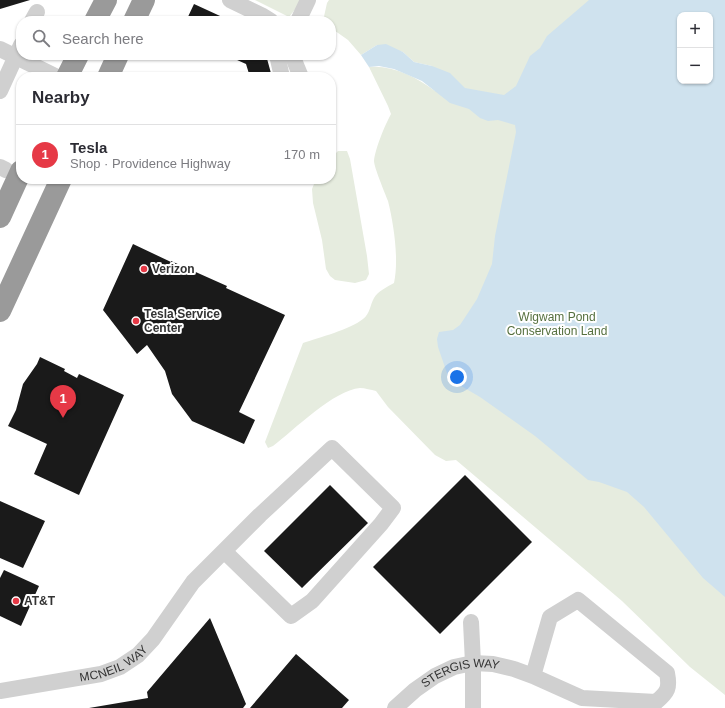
<!DOCTYPE html>
<html lang="en">
<head>
<meta charset="utf-8">
<style>
  :root { --surface:#fff; --page:#f2f2f3; --text:#2b2b33; --muted:#7c7c81; --line:#e1e1e2; --accent:#e63946 }
  body { margin:0; font-family:Arial,sans-serif; background:var(--page); color:var(--text) }
  .controls { position:absolute; right:12px; top:12px; display:grid; overflow:hidden; border-radius:8px; box-shadow:0 1px 3px #0004 }
  .controls button { width:36px; height:36px; display:grid; place-items:center; padding:0; border:0; border-bottom:1px solid var(--line); background:var(--surface); color:var(--text); font:20px sans-serif }
  .you { position:absolute; left:457px; top:377px; width:14px; height:14px; margin:-10px; border:3px solid #fff; border-radius:50%; background:#1a73e8; box-shadow:0 0 0 6px #1a73e833 }
  .badge { display:grid; place-items:center; width:26px; height:26px; border-radius:50%; background:var(--accent); color:#fff; font-size:13px; font-weight:700 }
  .pin { position:absolute; translate:-50% -33px; filter:drop-shadow(0 1px 2px #0008) }
  .pin::after { content:''; position:absolute; top:21px; width:14px; height:12px; background:inherit; clip-path:polygon(0 0,100% 0,50% 100%) }
  .list { margin:0; padding:0; list-style:none }
  h2 { display:flex; justify-content:space-between; align-items:center; height:52px; margin:0; padding:0 16px; font-size:17px }
  h2 small { font-size:13px; font-weight:400; color:var(--muted) }
  .list li { display:grid; grid-template-columns:26px 1fr auto; gap:12px; align-items:center; box-sizing:border-box; height:60px; padding:0 16px; border-top:1px solid var(--line) }
  .list b { display:block; font-size:15px; white-space:nowrap }
  .list p { margin:0; font-size:13px; white-space:nowrap; color:var(--muted) }
  .list em { font-size:13px; font-style:normal; color:var(--muted) }
  .icon { flex:none; width:22px; height:22px; fill:none; stroke:currentColor; stroke-width:2; stroke-linecap:round; stroke-linejoin:round }
  .map { position:relative; flex:none; width:725px; height:708px; overflow:hidden }
  .search { position:absolute; background:var(--surface); box-shadow:0 1px 3px #0004; left:16px; top:16px; width:320px; height:44px; display:flex; align-items:center; gap:10px; box-sizing:border-box; padding:0 14px; border-radius:16px; color:var(--muted); font-size:15px }
  .panel { position:absolute; background:var(--surface); box-shadow:0 1px 3px #0004; left:16px; top:72px; width:320px; height:112px; border-radius:16px }
  .map>svg:first-child { display:block }
  .green { fill:#e6ecdf; fill-rule:evenodd }
  .water { fill:#cfe2ee; fill-rule:evenodd }
  .building { fill:#1a1a1a }
  .lines { fill:none; stroke-linecap:round; stroke-linejoin:round }
  .minor { stroke:#d0d0d0; stroke-width:16 }
  .highway { stroke:#9a9a9a; stroke-width:22 }
  .poi-dot { fill:#e63946; stroke:#fff; stroke-width:1.5 }
  .labels { text-anchor:middle; dominant-baseline:central; stroke-width:4; stroke-linejoin:round; paint-order:stroke }
  .poi-label { font-size:12px; font-weight:bold; fill:#333; stroke:#fff; text-anchor:start }
  .park-label { font-size:12px; fill:#56703f; stroke:#fff }
  .street-label { font-size:12px; fill:#333; stroke:#fff }
</style>
</head>
<body>
<div class="map">
<svg width="725" height="708" viewBox="0 0 725 708">
  <rect width="100%" height="100%" fill="#fff"/>
  <path class="green" d="M 255,0 L 300,0 L 297,7 L 289,17 Z
    M 329,0 L 725,0 L 725,695 L 690,667 L 622,601 L 456,460 L 446,461 L 435,455 L 388,407 L 376,391 C 371,390 365,388 360,388 C 334,390 294,430 273,446 L 268,448 L 265,442 L 303,343 C 318,338 351,329 363,319 C 370,314 370,305 374,298 C 378,291 387,287 394,283 C 399,260 394,225 388,201 C 385,193 374,167 374,161 C 375,149 385,125 391,114 L 388,106 L 369,67 C 393,65 416,77 435,91 L 432,66 L 414,62 L 403,52 L 377,45 L 361,55 L 348,40 L 331,28 L 331,21 L 323,21 L 327,3 ZM 680,15 L 710,15 L 710,81 L 680,81 Z
    M 338,151 L 347,151 L 350,159 L 367,256 L 369,274 L 366,280 L 355,283 L 335,280 L 330,276 L 326,269 L 322,240 L 313,203 L 312,189 L 316,179 L 331,179 L 331,158 Z"/>
  <path class="water" d="M 589,0 L 725,0 L 725,597 L 703,578 L 644,507 L 627,492 L 599,482 L 588,480 L 535,436 L 480,397 L 449,379 L 438,347 L 437,339 L 439,332 L 453,330 L 460,325 L 477,299 L 492,264 L 495,236 L 516,132 L 515,125 L 498,120 L 488,121 L 480,118 L 469,109 L 450,103 L 422,81 L 394,69 L 379,66 L 369,67 L 361,55 L 377,45 L 386,44 L 403,52 L 414,62 L 432,66 L 450,73 L 465,88 L 504,95 L 516,86 L 530,56 L 540,48 L 547,36 ZM 680,15 L 710,15 L 710,81 L 680,81 Z"/>
  <path class="building" d="M 0,0 L 30,0 L 0,9 Z
    M 194,4 L 231,21 L 186,21 Z
    M 226,55 L 266,55 L 272,77 L 250,77 L 246,64 Z
    M 133,244 L 171,262 L 171,261 L 227,286 L 226,288 L 285,315 L 239,412 L 255,420 L 244,444 L 192,421 L 172,394 L 165,371 L 147,345 L 137,354 L 103,310 Z
    M 40,357 L 65,369 L 64,371 L 77,378 L 79,374 L 124,395 L 79,495 L 34,474 L 47,444 L 8,426 L 16,410 L 23,384 L 37,364 Z
    M 465,475 L 532,542 L 440,634 L 373,567 Z
    M 330,485 L 368,523 L 302,588 L 264,551 Z
    M 0,501 L 45,521 L 23,568 L 0,558 Z
    M 4,570 L 39,586 L 21,626 L 0,616 L 0,578 Z
    M 210,618 L 246,704 L 243,708 L 89,708 L 148,698 L 147,692 Z
    M 296,654 L 349,700 L 342,708 L 250,708 Z"/>
  <g class="lines">
    <g class="minor">
      <path d="M 230,0 L 263,16 L 271,21"/>
      <path d="M 32,21 L 37,12"/>
      <path d="M 298,21 L 308,0"/>
      <path d="M 0,49 L 57,77"/>
      <path d="M 277,55 L 282,77"/>
      <path d="M 292,55 L 301,77"/>
      <path d="M 0,91 L 21,45"/>
      <path d="M 0,167 L 6,170"/>
      <path d="M 471,622 L 473,663 L 473,708"/>
      <path id="s1" d="M 0,691 L 101,674 L 120,667 L 138,655 L 153,639 L 193,582 L 260,515 L 332,448 L 393,508 L 381,524 L 312,601 L 291,616 L 224,551"/>
      <path id="s2" d="M 395,708 L 415,690 L 435,676 L 454,667 L 473,663 L 493,664 L 514,669 L 533,676 L 582,698 L 656,702 C 668,692 670,688 667,673 L 578,600 L 550,617 L 533,676"/>
    </g>
    <path class="highway" d="M 95,21 L 106,0
      M 134,21 L 144,0
      M 67,77 L 78,55
      M 108,77 L 118,55
      M 0,217 L 21,171
      M 0,311 L 61,179"/>
  </g>
  <g class="poi-dot">
    <circle cx="144" cy="269" r="4"/>
    <circle cx="136" cy="321" r="4"/>
    <circle cx="16" cy="601" r="4"/>
  </g>
  <g class="labels">
    <g class="poi-label">
      <text x="152" y="269">Verizon</text>
      <text x="144" y="314">Tesla Service<tspan x="144" dy="14">Center</tspan></text>
      <text x="24" y="601">AT&amp;T</text>
    </g>
    <g class="park-label">
      <text x="557" y="317">Wigwam Pond<tspan x="557" dy="14">Conservation Land</tspan></text>
    </g>
    <g class="street-label">
      <text stroke="none"><textPath href="#s1" startOffset="118">MCNEIL WAY</textPath></text>
      <text stroke="none"><textPath href="#s2" startOffset="77">STERGIS WAY</textPath></text>
    </g>
  </g>
</svg>
<div class="controls">
<button>+</button>
<button>−</button>
</div>
<div class="you"></div>
<div class="pin badge" style="left:63px;top:418px">1</div>
<div class="search"><svg class="icon" aria-label="search" viewBox="0 0 24 24"><circle cx="10" cy="10" r="6"/><path d="M15 15l6 6"/></svg>Search here</div>
<section class="panel">
<h2>Nearby<small></small></h2>
<ul class="list">
<li><span class="badge">1</span><div><b>Tesla</b><p>Shop · Providence Highway</p></div><em>170 m</em></li>
</ul>
</section>
</div>
</body>
</html>
